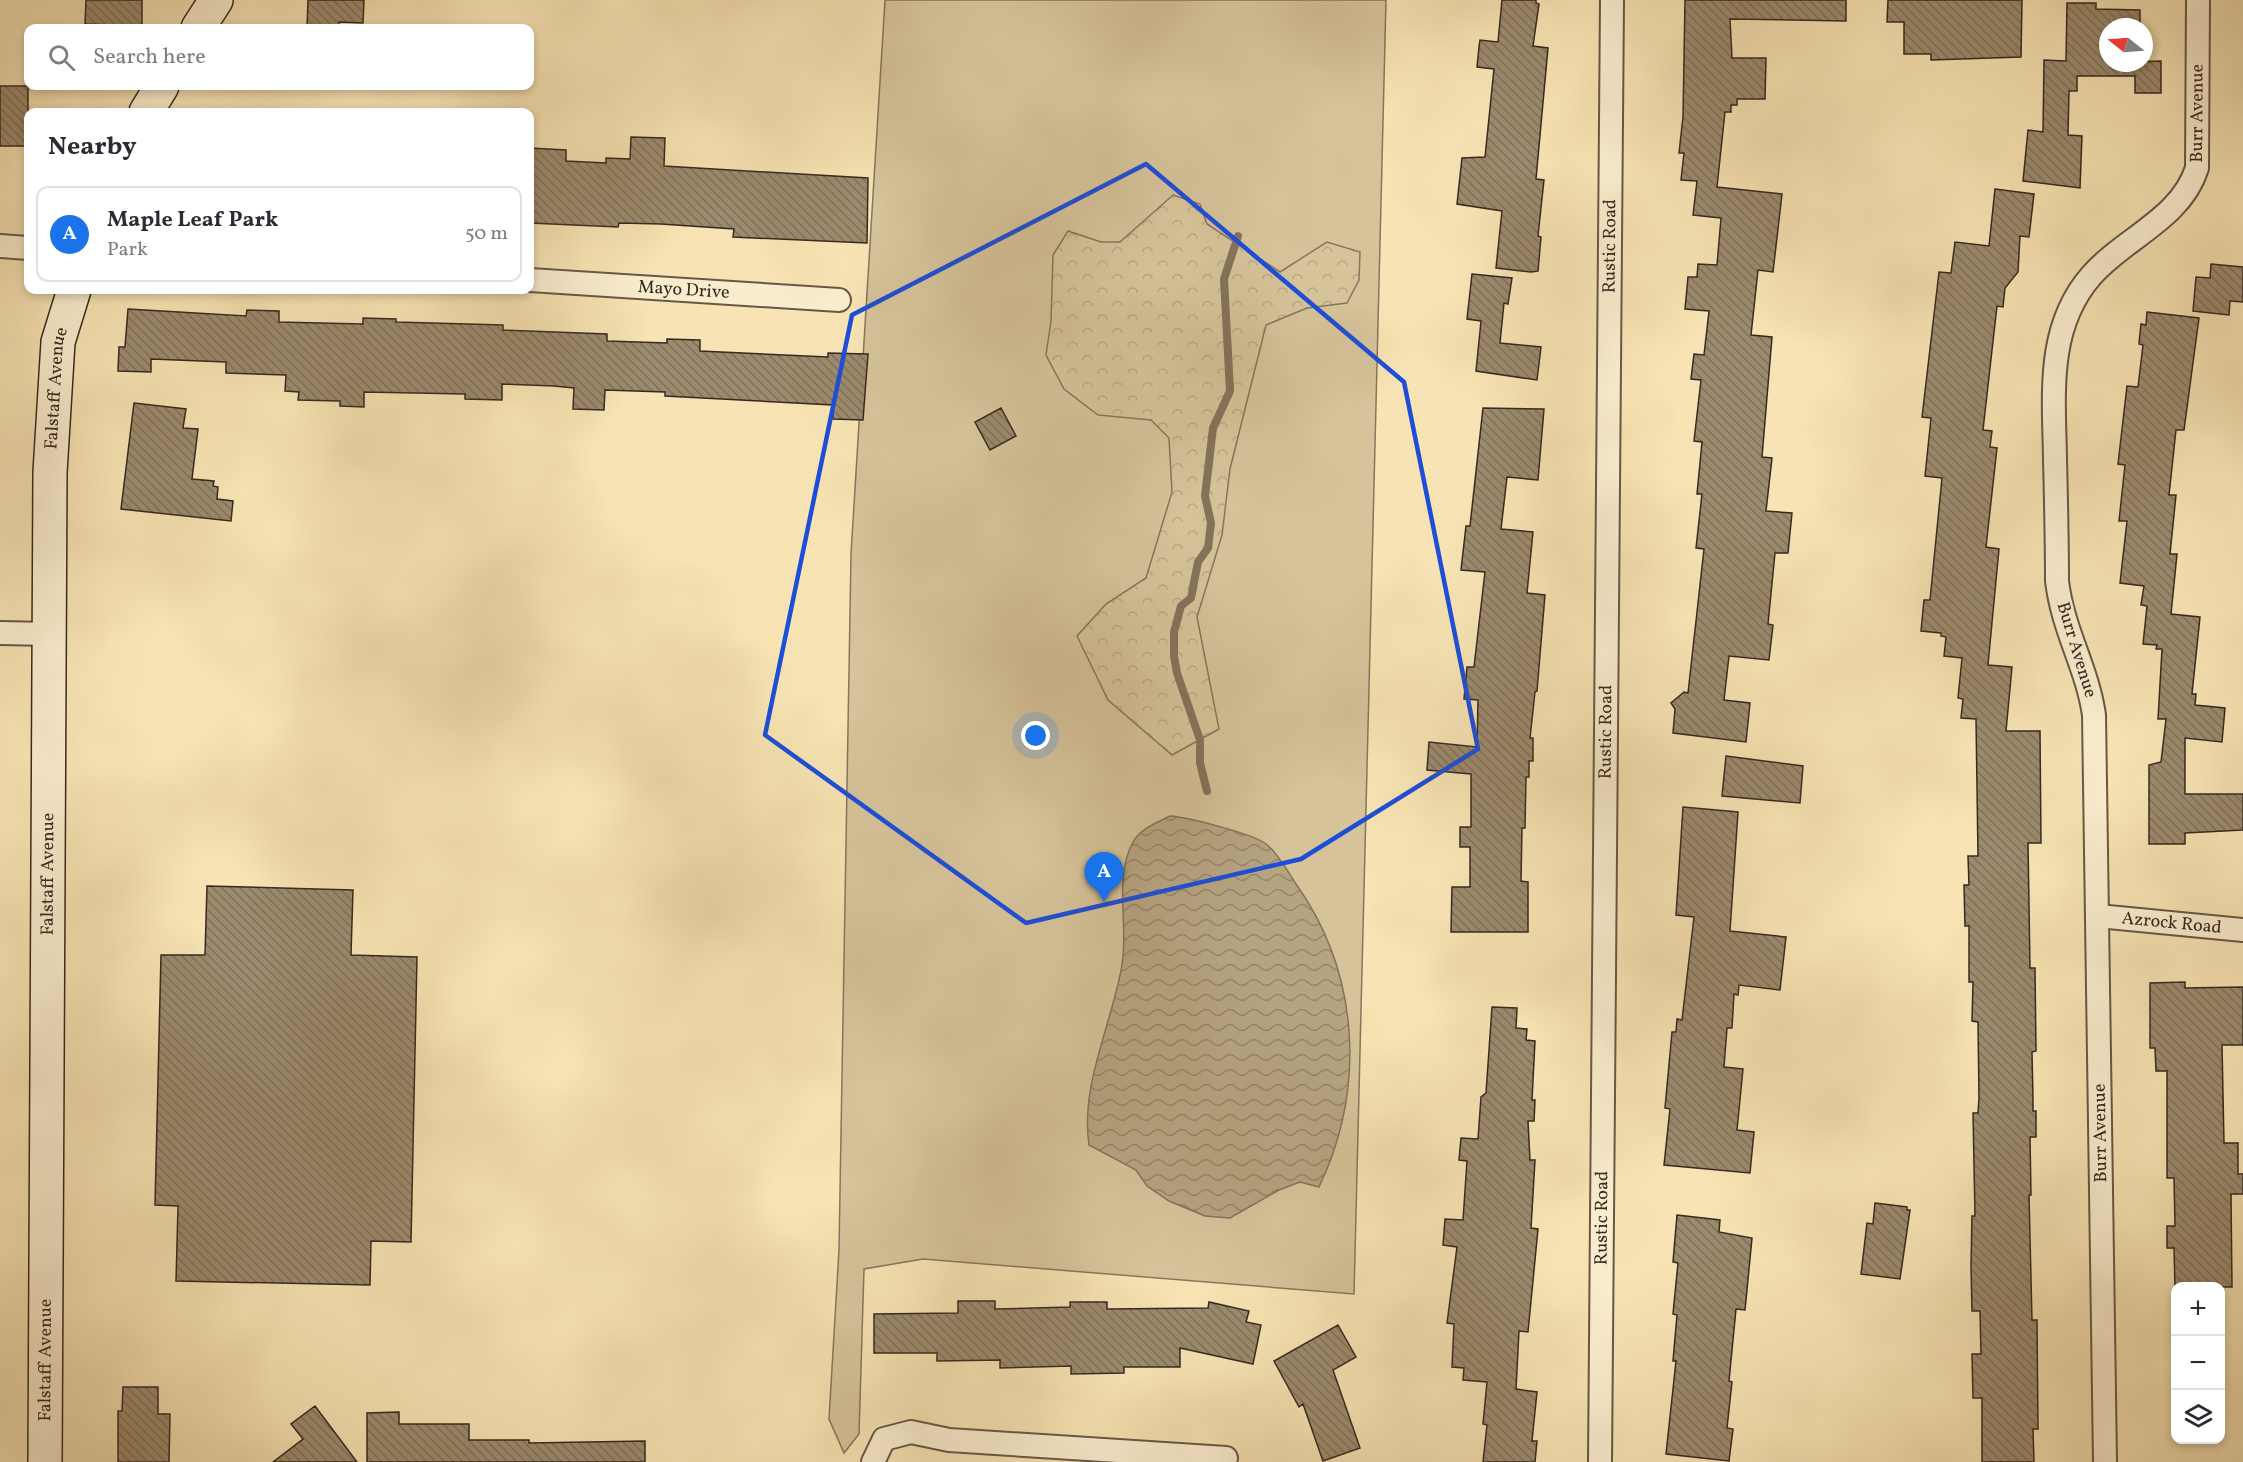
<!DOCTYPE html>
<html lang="en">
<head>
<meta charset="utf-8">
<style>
  :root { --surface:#fff; --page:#f2f2f3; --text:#2b2b33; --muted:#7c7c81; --line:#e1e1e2; --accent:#1a73e8 }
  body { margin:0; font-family:Vollkorn,serif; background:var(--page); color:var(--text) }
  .controls { position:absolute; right:18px; bottom:18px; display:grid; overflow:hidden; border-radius:12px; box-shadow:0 3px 9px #0003 }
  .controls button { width:54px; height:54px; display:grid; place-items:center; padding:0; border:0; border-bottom:2px solid var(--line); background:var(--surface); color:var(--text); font:30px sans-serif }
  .compass { position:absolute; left:2099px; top:18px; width:54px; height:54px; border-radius:50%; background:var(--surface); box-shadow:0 3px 9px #0003; rotate:287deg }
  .you { position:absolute; left:1036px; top:736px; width:21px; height:21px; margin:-15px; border:4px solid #fff; border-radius:50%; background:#1a73e8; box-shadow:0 0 0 9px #1a73e833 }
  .badge { display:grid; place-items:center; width:39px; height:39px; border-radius:50%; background:var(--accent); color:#fff; font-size:20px; font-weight:700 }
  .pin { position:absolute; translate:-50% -50px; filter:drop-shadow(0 2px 3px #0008) }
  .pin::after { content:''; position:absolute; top:32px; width:21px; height:18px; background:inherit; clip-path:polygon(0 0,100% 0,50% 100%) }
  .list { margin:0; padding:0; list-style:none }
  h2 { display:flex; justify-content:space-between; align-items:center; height:78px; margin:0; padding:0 24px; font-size:26px }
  h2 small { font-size:20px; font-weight:400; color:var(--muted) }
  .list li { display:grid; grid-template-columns:39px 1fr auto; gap:18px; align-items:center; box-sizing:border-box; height:96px; margin:0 12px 12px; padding:0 12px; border:2px solid var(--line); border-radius:12px }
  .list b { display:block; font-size:22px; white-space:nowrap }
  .list p { margin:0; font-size:20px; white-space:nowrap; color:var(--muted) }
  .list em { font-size:20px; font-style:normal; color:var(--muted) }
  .icon { flex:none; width:33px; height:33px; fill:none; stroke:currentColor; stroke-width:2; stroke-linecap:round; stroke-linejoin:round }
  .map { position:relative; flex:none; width:2243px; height:1462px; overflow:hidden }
  .search { position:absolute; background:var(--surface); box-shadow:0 3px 9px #0003; left:24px; top:24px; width:510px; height:66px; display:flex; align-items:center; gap:15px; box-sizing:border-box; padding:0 21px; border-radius:12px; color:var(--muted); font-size:22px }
  .panel { position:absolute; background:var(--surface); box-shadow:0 3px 9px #0003; left:24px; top:108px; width:510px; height:186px; border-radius:12px }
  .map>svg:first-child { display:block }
  .green { fill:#d6c39a; stroke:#86765e; stroke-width:1.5 }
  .forest { fill:url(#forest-crowns); stroke:#86765e; stroke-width:1.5 }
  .water { fill:url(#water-waves); stroke:#83735b; stroke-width:1.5 }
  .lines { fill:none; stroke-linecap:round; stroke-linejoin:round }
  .stream { stroke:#83735b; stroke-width:8 }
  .building { fill:url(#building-back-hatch); stroke:#372921; stroke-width:1.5 }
  .street-casing { stroke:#675846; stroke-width:26 }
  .secondary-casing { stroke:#372921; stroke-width:36 }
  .street { stroke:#faedce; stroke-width:22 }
  .secondary { stroke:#faedce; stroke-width:33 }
  .marked { fill:none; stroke:#1d4ed8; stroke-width:4.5; stroke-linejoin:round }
  .labels { text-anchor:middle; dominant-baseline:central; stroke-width:5; stroke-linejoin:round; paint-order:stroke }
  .street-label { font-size:18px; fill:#372921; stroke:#faedce }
</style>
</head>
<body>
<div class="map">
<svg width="2243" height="1462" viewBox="0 0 2243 1462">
  <defs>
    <pattern id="forest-crowns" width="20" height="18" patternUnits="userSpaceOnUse" patternTransform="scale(1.5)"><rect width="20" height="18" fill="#d6c39a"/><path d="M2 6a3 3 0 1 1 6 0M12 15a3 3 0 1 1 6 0" fill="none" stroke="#b8a884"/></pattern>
    <pattern id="water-waves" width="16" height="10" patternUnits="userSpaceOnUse" patternTransform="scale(1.5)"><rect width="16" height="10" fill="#b6a481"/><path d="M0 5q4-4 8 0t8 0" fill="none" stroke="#958669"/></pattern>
    <pattern id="building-back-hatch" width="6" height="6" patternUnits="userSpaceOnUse" patternTransform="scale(1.5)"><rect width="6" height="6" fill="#9b8a6d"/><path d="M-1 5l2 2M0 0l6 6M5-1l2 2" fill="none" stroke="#7f7159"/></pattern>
  </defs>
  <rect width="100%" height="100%" fill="#f7e3b3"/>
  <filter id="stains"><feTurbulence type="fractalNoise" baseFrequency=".00333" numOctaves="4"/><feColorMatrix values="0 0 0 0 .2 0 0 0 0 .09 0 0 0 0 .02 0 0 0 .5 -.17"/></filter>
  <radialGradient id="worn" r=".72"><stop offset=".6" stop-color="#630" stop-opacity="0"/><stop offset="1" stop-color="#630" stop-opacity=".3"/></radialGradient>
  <path class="green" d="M 885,0 L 1386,0 L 1354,1294 L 923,1259 L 864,1269 L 859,1434 L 844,1453 L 829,1419 L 839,1250 L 851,554 Z"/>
  <path class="forest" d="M 1173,195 L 1200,204 L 1207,224 L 1280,272 L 1327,242 L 1360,252 L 1359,280 L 1347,303 L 1307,308 L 1266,325 L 1230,469 L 1222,535 L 1197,617 L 1219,729 L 1172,755 L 1108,700 L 1077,636 L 1106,604 L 1146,578 L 1172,492 L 1169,438 L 1151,420 L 1098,415 L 1064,389 L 1046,355 L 1051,321 L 1053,255 L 1068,231 L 1101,242 L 1120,242 Z"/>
  <path class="water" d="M 1170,816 C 1187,817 1254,834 1266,844 C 1278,853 1288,872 1296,884 C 1360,974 1366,1089 1319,1187 L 1300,1182 L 1279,1190 L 1230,1218 L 1205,1216 L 1169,1201 L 1147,1186 L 1136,1170 L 1089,1145 C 1080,1085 1112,1024 1122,965 C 1129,925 1113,879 1133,842 C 1141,828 1157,823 1170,816 Z"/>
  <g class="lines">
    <path class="stream" d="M 1207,791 L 1200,763 L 1200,740 L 1177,673 L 1174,656 L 1174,632 L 1181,606 L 1191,598 L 1198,562 L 1208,548 L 1211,523 L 1205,496 L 1213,428 L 1230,391 L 1224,279 L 1238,236"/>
  </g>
  <path class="building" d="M 86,0 L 142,0 L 142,26 L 85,24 Z
    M 308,0 L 364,0 L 363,23 L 339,22 L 339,28 L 307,28 Z
    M 1502,0 L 1536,0 L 1536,3 L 1539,4 L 1533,46 L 1548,48 L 1536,179 L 1544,180 L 1538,236 L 1541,237 L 1538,271 L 1531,272 L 1496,268 L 1502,211 L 1457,204 L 1462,158 L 1485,157 L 1494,69 L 1477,67 L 1479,47 L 1480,40 L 1498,42 Z
    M 1685,0 L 1846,0 L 1846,21 L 1730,19 L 1732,58 L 1766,58 L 1765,99 L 1737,99 L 1737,105 L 1731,105 L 1731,112 L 1725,112 L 1717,187 L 1782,194 L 1773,272 L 1758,270 L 1751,335 L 1772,337 L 1762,457 L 1772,458 L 1766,511 L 1792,513 L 1788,553 L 1775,553 L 1768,624 L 1773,625 L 1769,660 L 1729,656 L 1724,700 L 1750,703 L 1746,742 L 1673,733 L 1675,709 L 1671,703 L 1684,692 L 1688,693 L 1704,549 L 1696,548 L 1702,494 L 1697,494 L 1702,442 L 1694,441 L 1701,380 L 1691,379 L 1694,354 L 1704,355 L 1709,311 L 1685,309 L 1688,277 L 1697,277 L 1698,264 L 1717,265 L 1721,218 L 1693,215 L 1697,181 L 1681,180 L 1684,153 L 1679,153 L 1683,117 Z
    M 1888,0 L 2022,0 L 2021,57 L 1931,60 L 1931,54 L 1904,54 L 1904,22 L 1887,22 Z
    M 2067,3 L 2096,3 L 2096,9 L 2140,10 L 2140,27 L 2108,27 L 2108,63 L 2161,61 L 2161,93 L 2135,93 L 2135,76 L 2077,76 L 2077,91 L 2069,91 L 2068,135 L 2082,136 L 2080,188 L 2023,181 L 2028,130 L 2043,132 L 2044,60 L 2066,61 Z
    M 0,86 L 28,86 L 28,146 L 0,146 Z
    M 631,137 L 665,138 L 664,166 L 868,178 L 867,243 L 733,237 L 734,229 L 661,224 L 619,223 L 618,227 L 530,223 L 530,148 L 566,150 L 566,161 L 606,163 L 606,158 L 630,159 Z
    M 1995,189 L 2034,194 L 2029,237 L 2020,236 L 2018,272 L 2005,288 L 2003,307 L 1997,306 L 1983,430 L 1992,431 L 1990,447 L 1997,448 L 1986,547 L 1999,549 L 1988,665 L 2012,667 L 2006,731 L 2040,731 L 2041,843 L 2028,843 L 2030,968 L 2035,968 L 2036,1051 L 2032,1052 L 2033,1098 L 2033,1111 L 2036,1111 L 2036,1137 L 2030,1137 L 2031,1195 L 2029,1195 L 2032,1320 L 2037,1320 L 2038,1429 L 2033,1429 L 2034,1462 L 1982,1462 L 1982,1398 L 1973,1398 L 1972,1354 L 1981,1354 L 1980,1311 L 1972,1311 L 1971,1266 L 1972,1216 L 1975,1216 L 1973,1113 L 1978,1113 L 1979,1098 L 1978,1022 L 1972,1021 L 1973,982 L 1969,982 L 1969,926 L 1965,926 L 1964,885 L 1969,885 L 1968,856 L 1978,856 L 1976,719 L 1961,718 L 1963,699 L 1958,698 L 1962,658 L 1944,656 L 1946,637 L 1941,636 L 1941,633 L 1921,631 L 1924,600 L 1930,600 L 1942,478 L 1925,476 L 1931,418 L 1922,417 L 1939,272 L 1951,273 L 1955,242 L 1989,246 Z
    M 2211,264 L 2243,267 L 2243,302 L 2230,301 L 2229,315 L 2193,311 L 2196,277 L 2210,278 Z
    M 1472,274 L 1512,278 L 1508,304 L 1504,303 L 1500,343 L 1541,347 L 1537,380 L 1476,371 L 1481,321 L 1467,319 Z
    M 128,309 L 246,316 L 247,310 L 279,311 L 279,322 L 363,324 L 363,318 L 396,319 L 396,322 L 503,325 L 503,330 L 607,334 L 607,341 L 667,343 L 667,339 L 700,340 L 700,351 L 828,357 L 828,353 L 868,354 L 863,420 L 833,419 L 833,405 L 665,396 L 665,392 L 605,390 L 604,410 L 573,409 L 574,388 L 554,386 L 502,384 L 502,400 L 465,399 L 465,394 L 364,392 L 364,407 L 340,406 L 340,401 L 298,400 L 299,392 L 285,391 L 286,375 L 226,373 L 226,362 L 151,359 L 151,372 L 118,371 L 119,347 L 125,347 Z
    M 2147,312 L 2199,318 L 2184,430 L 2176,430 L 2169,495 L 2176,495 L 2170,554 L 2177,554 L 2171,614 L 2200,617 L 2192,694 L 2196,694 L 2195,705 L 2225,708 L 2222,742 L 2185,738 L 2185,794 L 2243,794 L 2243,830 L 2185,833 L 2185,844 L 2149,844 L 2149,765 L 2161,762 L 2166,719 L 2158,719 L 2162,649 L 2156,649 L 2157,645 L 2143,644 L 2147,606 L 2141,605 L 2144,586 L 2120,583 L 2127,521 L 2119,521 L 2125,465 L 2118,464 L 2127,386 L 2138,387 L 2143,345 L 2139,344 L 2141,324 L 2146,325 Z
    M 134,403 L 186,409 L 183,428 L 198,429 L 192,479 L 214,481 L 213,486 L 218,487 L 217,499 L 233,501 L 231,521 L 121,509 Z
    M 1001,408 L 1016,436 L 990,450 L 975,422 Z
    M 1483,408 L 1544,409 L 1538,480 L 1507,477 L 1501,529 L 1533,532 L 1527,593 L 1545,595 L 1537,691 L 1535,692 L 1530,738 L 1533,738 L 1533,761 L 1529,761 L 1529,777 L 1526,777 L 1525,828 L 1522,828 L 1521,881 L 1528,882 L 1528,932 L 1451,932 L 1452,887 L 1470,887 L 1470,847 L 1460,847 L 1460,827 L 1471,827 L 1471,774 L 1427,770 L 1429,742 L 1477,747 L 1478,700 L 1464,699 L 1467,667 L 1474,667 L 1485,572 L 1461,570 L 1466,526 L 1470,526 Z
    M 1726,756 L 1803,766 L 1800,803 L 1722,796 Z
    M 1683,807 L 1738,812 L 1730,931 L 1786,937 L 1780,990 L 1739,985 L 1738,995 L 1734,994 L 1732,1028 L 1727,1028 L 1724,1067 L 1743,1069 L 1737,1130 L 1754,1132 L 1750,1173 L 1664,1165 L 1670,1109 L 1665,1108 L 1672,1032 L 1676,1032 L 1677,1019 L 1682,1020 L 1694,917 L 1676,915 Z
    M 207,886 L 353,890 L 351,955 L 417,957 L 411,1242 L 371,1241 L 370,1285 L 176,1281 L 178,1206 L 155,1205 L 161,955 L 205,955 Z
    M 2185,982 L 2185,988 L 2243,987 L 2243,1045 L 2222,1045 L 2224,1143 L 2238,1143 L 2238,1174 L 2243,1174 L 2243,1194 L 2231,1194 L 2232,1287 L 2175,1287 L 2174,1248 L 2167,1248 L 2167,1226 L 2175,1226 L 2174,1178 L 2167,1178 L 2167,1071 L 2156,1071 L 2155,1048 L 2150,1048 L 2150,983 Z
    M 1492,1007 L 1517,1008 L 1516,1028 L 1527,1029 L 1526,1040 L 1535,1041 L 1532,1100 L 1535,1100 L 1534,1121 L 1528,1121 L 1530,1160 L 1535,1160 L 1531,1228 L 1538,1229 L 1528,1332 L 1519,1331 L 1516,1389 L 1537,1392 L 1532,1441 L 1537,1441 L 1535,1462 L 1483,1462 L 1487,1425 L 1483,1424 L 1487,1382 L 1463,1380 L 1464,1368 L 1452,1367 L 1454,1324 L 1447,1323 L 1457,1247 L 1443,1245 L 1445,1219 L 1463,1220 L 1467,1161 L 1459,1160 L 1461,1138 L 1478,1139 L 1481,1097 L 1486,1093 Z
    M 1875,1203 L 1907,1207 L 1907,1210 L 1910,1210 L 1900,1279 L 1861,1274 L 1867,1223 L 1873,1224 Z
    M 1677,1215 L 1720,1220 L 1719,1232 L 1752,1238 L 1745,1310 L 1736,1309 L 1729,1381 L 1732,1382 L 1727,1428 L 1733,1429 L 1729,1461 L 1666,1454 L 1676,1361 L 1673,1361 L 1677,1315 L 1673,1314 L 1678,1263 L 1673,1262 Z
    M 958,1301 L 995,1301 L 995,1309 L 1070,1307 L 1070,1302 L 1107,1302 L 1107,1309 L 1208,1308 L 1209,1302 L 1249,1311 L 1246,1322 L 1261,1325 L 1253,1364 L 1180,1348 L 1180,1367 L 1124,1367 L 1124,1373 L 1071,1374 L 1071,1366 L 1000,1368 L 1000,1360 L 937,1361 L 937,1353 L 874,1353 L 874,1314 L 958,1313 Z
    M 1338,1325 L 1356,1357 L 1333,1370 L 1360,1448 L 1323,1461 L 1303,1404 L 1299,1407 L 1274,1361 Z
    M 123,1387 L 158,1387 L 158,1414 L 170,1414 L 169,1462 L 118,1462 L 118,1411 L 122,1411 Z
    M 315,1406 L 357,1462 L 273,1462 L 303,1439 L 291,1424 Z
    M 399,1412 L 399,1424 L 469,1424 L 469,1440 L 529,1440 L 529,1443 L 645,1441 L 645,1462 L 367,1462 L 367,1413 Z"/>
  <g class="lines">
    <defs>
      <g id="street">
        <path d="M 0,246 L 28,248"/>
        <path id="s1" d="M 530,280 L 839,300"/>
        <path d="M 0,633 L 50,634"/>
        <path id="s2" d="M 2098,916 L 2243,930"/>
        <path d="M 873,1462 L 884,1439 L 911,1432 L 949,1440 L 1226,1458"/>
        <path id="s3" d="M 1600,1462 L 1612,0"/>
        <path id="s4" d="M 2105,1462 L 2094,715 C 2087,667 2063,631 2057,581 C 2057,540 2056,499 2055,459 C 2054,395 2046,328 2091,276 C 2124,238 2181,219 2197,168 L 2198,0"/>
      </g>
      <g id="secondary">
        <path d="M 198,28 L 216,0"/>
        <path d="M 146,112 L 162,86"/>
        <path id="s5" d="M 45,1462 L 50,472 L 58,342 L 74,290"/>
      </g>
    </defs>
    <use href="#street" class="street-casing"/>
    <use href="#secondary" class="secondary-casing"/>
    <use href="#street" class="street"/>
    <use href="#secondary" class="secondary"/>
  </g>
  <path class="marked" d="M 1146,164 L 1404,382 L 1478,749 L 1301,859 L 1026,923 L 765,735 L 852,315 Z"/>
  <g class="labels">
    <g class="street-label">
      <text stroke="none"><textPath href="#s4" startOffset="1408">Burr Avenue</textPath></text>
      <text stroke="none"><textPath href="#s3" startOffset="1216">Rustic Road</textPath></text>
      <text stroke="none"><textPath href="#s1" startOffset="154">Mayo Drive</textPath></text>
      <text stroke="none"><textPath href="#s5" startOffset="1074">Falstaff Avenue</textPath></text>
      <text transform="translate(2076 650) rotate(73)">Burr Avenue</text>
      <text stroke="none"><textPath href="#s3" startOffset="730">Rustic Road</textPath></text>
      <text stroke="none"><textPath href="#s5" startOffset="588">Falstaff Avenue</textPath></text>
      <text stroke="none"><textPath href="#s2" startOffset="74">Azrock Road</textPath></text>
      <text transform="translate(2101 1133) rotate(-91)">Burr Avenue</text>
      <text stroke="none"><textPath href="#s3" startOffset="244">Rustic Road</textPath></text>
      <text stroke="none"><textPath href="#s5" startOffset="102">Falstaff Avenue</textPath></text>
    </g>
  </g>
  <rect width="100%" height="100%" filter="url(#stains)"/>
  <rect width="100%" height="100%" fill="url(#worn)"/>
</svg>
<div class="controls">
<button>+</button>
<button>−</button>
<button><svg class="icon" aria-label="layers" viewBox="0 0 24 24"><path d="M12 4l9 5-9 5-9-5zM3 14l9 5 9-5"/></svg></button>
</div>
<svg class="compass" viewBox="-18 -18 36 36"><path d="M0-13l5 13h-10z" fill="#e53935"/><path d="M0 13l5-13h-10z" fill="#7c7c81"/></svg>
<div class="you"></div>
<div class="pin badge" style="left:1104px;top:902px">A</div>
<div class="search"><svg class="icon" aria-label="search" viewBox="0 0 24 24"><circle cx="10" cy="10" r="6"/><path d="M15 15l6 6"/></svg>Search here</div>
<section class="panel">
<h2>Nearby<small></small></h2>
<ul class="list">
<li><span class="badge">A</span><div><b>Maple Leaf Park</b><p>Park</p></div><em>50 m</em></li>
</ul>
</section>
</div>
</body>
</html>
